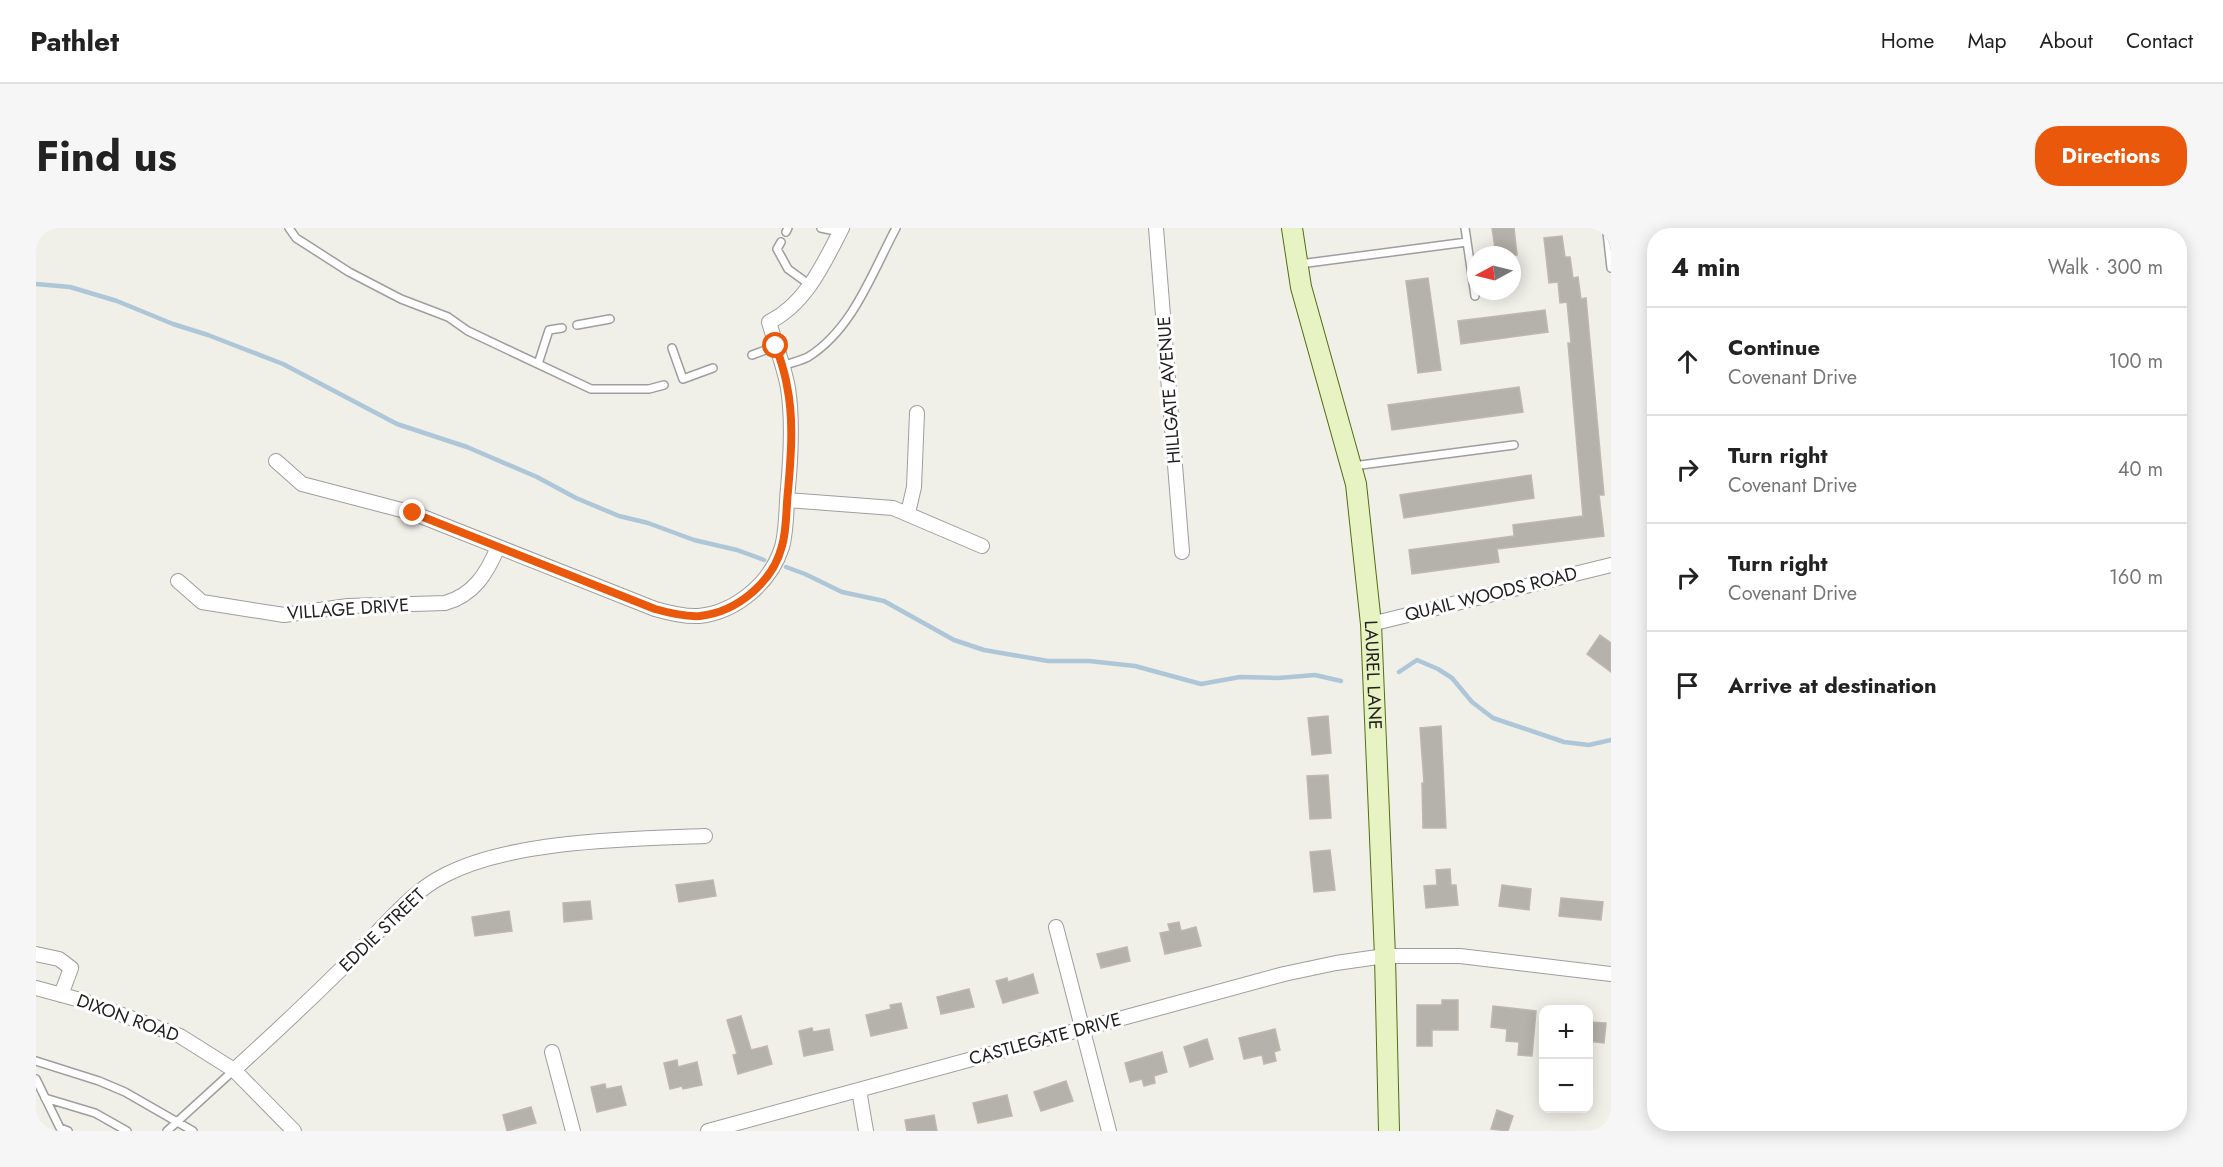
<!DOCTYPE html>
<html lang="en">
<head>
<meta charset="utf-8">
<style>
  :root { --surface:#fff; --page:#f6f6f6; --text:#222; --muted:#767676; --line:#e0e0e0; --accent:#ea580c }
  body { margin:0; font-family:Jost,sans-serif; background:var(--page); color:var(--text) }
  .controls { position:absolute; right:18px; bottom:18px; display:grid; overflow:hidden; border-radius:12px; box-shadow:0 3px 15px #0003 }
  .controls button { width:54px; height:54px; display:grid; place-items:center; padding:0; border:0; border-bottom:2px solid var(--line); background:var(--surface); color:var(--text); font:30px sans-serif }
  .compass { position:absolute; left:1431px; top:18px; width:54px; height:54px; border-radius:50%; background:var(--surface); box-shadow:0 3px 15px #0003; rotate:263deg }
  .stop { position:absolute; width:18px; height:18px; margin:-14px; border:4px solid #ea580c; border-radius:50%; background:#fff }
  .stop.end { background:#ea580c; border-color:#fff; box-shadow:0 2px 6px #0008 }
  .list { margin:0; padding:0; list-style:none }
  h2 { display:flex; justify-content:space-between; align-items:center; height:78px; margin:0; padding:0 24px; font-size:26px }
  h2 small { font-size:20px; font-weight:400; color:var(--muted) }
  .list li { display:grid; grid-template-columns:39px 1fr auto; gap:18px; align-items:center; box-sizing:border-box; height:108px; padding:0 24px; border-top:2px solid var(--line) }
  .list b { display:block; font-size:22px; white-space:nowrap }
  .list p { margin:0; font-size:20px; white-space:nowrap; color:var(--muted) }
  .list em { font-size:20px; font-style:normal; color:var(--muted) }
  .icon { flex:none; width:33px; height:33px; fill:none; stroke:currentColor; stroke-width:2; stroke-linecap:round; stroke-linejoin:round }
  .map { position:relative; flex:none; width:1575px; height:903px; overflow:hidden; border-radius:24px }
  header { display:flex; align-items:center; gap:36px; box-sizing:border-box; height:84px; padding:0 30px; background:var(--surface); border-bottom:2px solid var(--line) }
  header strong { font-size:28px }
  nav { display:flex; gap:33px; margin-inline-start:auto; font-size:21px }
  .intro { display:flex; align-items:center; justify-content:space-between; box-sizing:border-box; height:144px; padding:0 36px }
  h1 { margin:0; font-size:42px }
  .button { padding:15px 27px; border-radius:24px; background:var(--accent); color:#fff; font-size:21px; font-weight:700 }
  main { display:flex; gap:36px; padding:0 36px }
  aside { flex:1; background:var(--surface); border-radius:24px; box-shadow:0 3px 15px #0003 }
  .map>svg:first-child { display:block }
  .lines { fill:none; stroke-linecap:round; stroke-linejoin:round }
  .stream { stroke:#aec7d8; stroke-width:4.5 }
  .building { fill:#b5b1ab; stroke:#c0b8ac; stroke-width:1.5 }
  .lane-casing { stroke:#9e9e9e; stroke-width:10 }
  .street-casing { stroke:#9e9e9e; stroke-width:16 }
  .secondary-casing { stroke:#536d13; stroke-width:22 }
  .lane { stroke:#fff; stroke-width:7 }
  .street { stroke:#fff; stroke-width:14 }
  .secondary { stroke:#e8f3c3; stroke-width:20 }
  .route { stroke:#ea580c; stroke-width:8 }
  .labels { text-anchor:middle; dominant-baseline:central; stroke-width:6; stroke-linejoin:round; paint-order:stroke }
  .street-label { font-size:18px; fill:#212121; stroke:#fff }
</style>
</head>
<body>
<header>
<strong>Pathlet</strong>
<nav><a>Home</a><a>Map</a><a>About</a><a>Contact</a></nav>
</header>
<div class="intro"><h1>Find us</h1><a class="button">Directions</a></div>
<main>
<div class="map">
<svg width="1575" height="903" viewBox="0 0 1575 903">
  <rect width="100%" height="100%" fill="#f0efe8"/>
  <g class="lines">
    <path class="stream" d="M 0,56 L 34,59 L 81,73 L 137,96 L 172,107 L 247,136 L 361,196 L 431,219 L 501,249 L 540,270 L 583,288 L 612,295 L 658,312 L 701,322 L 728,332
      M 750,339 L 769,346 L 806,364 L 848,373 L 918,412 L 948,422 L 1012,433 L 1053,433 L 1099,438 L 1165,456 L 1204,449 L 1242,450 L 1279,447 L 1305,453
      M 1363,444 L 1381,432 L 1402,441 L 1416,450 L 1436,474 L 1457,490 L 1528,514 L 1553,517 L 1575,512"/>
  </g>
  <path class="building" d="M 1456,0 L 1478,0 L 1481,27 L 1460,27 Z
    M 1526,8 L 1529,29 L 1534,29 L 1537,50 L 1542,49 L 1545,71 L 1550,70 L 1568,267 L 1563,267 L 1568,308 L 1461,321 L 1463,334 L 1376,346 L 1373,322 L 1478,308 L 1477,297 L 1547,288 L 1532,115 L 1535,115 L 1531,74 L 1524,75 L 1522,54 L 1513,55 L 1508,10 Z
    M 1392,50 L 1405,142 L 1382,145 L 1370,53 Z
    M 1509,82 L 1512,104 L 1425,116 L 1422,93 Z
    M 1483,159 L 1487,184 L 1356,202 L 1352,177 Z
    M 1495,247 L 1498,270 L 1368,290 L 1364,267 Z
    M 1564,407 L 1575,415 L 1575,444 L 1551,426 Z
    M 1292,488 L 1295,525 L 1276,527 L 1272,490 Z
    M 1405,498 L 1410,600 L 1387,600 L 1386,555 L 1388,555 L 1384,500 Z
    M 1292,547 L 1295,590 L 1274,591 L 1271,548 Z
    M 1294,622 L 1299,662 L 1278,664 L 1274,624 Z
    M 1414,641 L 1415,657 L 1420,657 L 1422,677 L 1390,680 L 1388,658 L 1401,657 L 1400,642 Z
    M 677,652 L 680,668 L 643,674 L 640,657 Z
    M 1466,657 L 1495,661 L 1493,682 L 1463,678 Z
    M 1525,670 L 1567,674 L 1565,692 L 1523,688 Z
    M 554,673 L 556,691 L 528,694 L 527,675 Z
    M 473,683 L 476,703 L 439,708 L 436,689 Z
    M 1143,694 L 1145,703 L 1160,699 L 1165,718 L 1129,726 L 1124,705 L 1134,703 L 1132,696 Z
    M 1091,719 L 1094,733 L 1065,740 L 1061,726 Z
    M 997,746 L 1002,765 L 967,775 L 960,753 L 971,750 L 972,754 Z
    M 933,761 L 938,779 L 905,786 L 901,769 Z
    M 1406,772 L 1422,772 L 1422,802 L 1396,802 L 1396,818 L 1381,818 L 1381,777 L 1406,777 Z
    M 865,775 L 871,800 L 835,808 L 830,787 L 855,781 L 854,777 Z
    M 1457,778 L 1500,783 L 1496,828 L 1482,827 L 1483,814 L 1470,813 L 1471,801 L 1455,799 Z
    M 705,788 L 715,822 L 731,818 L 736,836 L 702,846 L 697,827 L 701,826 L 691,792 Z
    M 1552,794 L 1570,795 L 1568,815 L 1552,813 Z
    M 776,800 L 777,804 L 793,801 L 797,822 L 768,828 L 763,803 Z
    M 1239,801 L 1244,822 L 1238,824 L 1240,833 L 1228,836 L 1226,827 L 1208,831 L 1203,810 Z
    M 1171,811 L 1177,831 L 1154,839 L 1148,819 Z
    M 1126,824 L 1131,844 L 1118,848 L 1119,855 L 1108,858 L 1106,851 L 1094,854 L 1089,835 Z
    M 641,832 L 642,839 L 661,834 L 666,857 L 647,861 L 646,858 L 634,861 L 628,835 Z
    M 1030,853 L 1037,873 L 1005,883 L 998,864 Z
    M 569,856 L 570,861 L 585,858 L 590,877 L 561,884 L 555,859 Z
    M 971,867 L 976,888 L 942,895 L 937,875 Z
    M 495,879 L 500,895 L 471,903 L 467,887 Z
    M 1461,882 L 1477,888 L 1472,903 L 1455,901 Z
    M 898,887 L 901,903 L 871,903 L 869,892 Z"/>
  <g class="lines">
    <defs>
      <path id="lane" d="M 253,0 L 260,10 L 313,44 L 365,71 L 412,89 L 432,103 L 555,161 L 613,161 L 628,157
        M 785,0 L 804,4
        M 1429,0 L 1439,68
        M 750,4 L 752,0
        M 1571,4 L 1575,40
        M 745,14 L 741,21 L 752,41 L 774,57
        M 1264,36 L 1431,14
        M 541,97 L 574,91
        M 636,120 L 647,151 L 677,140
        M 716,127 L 740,118
        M 502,136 L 513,102 L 526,100
        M 746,138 C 754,135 764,133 772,129 C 817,101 836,45 860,0
        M 1317,238 L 1478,217
        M 0,833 L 63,853 L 89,864 L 157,903
        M 0,851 L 24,900 L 32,903
        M 9,870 L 59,885 L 91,903
        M 131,903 L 198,842"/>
      <path id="street" d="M 1120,0 L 1146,324
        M 240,233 L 266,256 L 377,285 L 619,381 C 633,385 648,389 663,388 C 701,384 735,354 746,319 C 751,301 750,278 752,260 C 755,227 757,192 752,160 C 748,138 739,115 733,94 C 770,76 788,35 806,0
        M 751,272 L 857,280 L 946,318
        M 872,285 L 878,259 L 881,185
        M 142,353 L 166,374 L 248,387 L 312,378 L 409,375 C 438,367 451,345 462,319
        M 1335,396 L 1575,337
        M 1020,699 L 1073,903
        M 0,726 L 23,731 L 35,740 L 25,767
        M 0,760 L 48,773 L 144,808 L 198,842 L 258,903
        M 516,824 L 537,903
        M 198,842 C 243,801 288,759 330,716 C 355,691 377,663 409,647 C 477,612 592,611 669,608
        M 823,862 L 830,903
        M 672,903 L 1248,746 L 1300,735 L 1349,728 L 1424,728 L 1575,746"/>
      <g id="secondary">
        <path id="s1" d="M 1256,0 L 1265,59 L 1320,256 L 1335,396 L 1349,728 L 1353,903"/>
      </g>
    </defs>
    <use href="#lane" class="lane-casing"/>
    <use href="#street" class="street-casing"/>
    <use href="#secondary" class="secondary-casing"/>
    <use href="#lane" class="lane"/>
    <use href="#street" class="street"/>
    <use href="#secondary" class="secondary"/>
  </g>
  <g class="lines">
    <path class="route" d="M 377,285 L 619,381 C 633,385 649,389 664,388 C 701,384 737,354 746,318 C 751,301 750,280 752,263 C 755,229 758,191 751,158 C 749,144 744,131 740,118"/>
  </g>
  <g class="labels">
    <g class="street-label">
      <text transform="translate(1133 162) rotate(-94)">HILLGATE AVENUE</text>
      <text transform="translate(1455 366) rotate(-14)">QUAIL WOODS ROAD</text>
      <text transform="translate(312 381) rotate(-4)">VILLAGE DRIVE</text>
      <text stroke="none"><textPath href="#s1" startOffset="456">LAUREL LANE</textPath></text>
      <text transform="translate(346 702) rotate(-44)">EDDIE STREET</text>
      <text transform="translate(92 790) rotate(20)">DIXON ROAD</text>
      <text transform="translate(1009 811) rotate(-15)">CASTLEGATE DRIVE</text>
    </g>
  </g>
</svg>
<div class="controls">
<button>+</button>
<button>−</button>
</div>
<svg class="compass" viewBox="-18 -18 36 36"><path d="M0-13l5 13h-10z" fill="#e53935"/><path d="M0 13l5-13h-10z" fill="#767676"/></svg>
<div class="stop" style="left:740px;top:118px"></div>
<div class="stop end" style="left:377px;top:285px"></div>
</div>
<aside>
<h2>4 min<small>Walk · 300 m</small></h2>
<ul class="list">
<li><svg class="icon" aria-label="ahead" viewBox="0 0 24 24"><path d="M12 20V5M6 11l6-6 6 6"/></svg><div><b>Continue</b><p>Covenant Drive</p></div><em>100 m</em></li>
<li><svg class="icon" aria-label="right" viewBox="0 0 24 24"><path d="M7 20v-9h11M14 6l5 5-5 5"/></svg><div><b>Turn right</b><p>Covenant Drive</p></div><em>40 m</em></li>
<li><svg class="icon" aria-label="right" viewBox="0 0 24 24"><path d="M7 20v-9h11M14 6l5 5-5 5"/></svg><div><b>Turn right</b><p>Covenant Drive</p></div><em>160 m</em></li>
<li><svg class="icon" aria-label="arrive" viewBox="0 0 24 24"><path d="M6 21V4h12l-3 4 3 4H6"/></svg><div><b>Arrive at destination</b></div></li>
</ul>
</aside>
</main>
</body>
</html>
